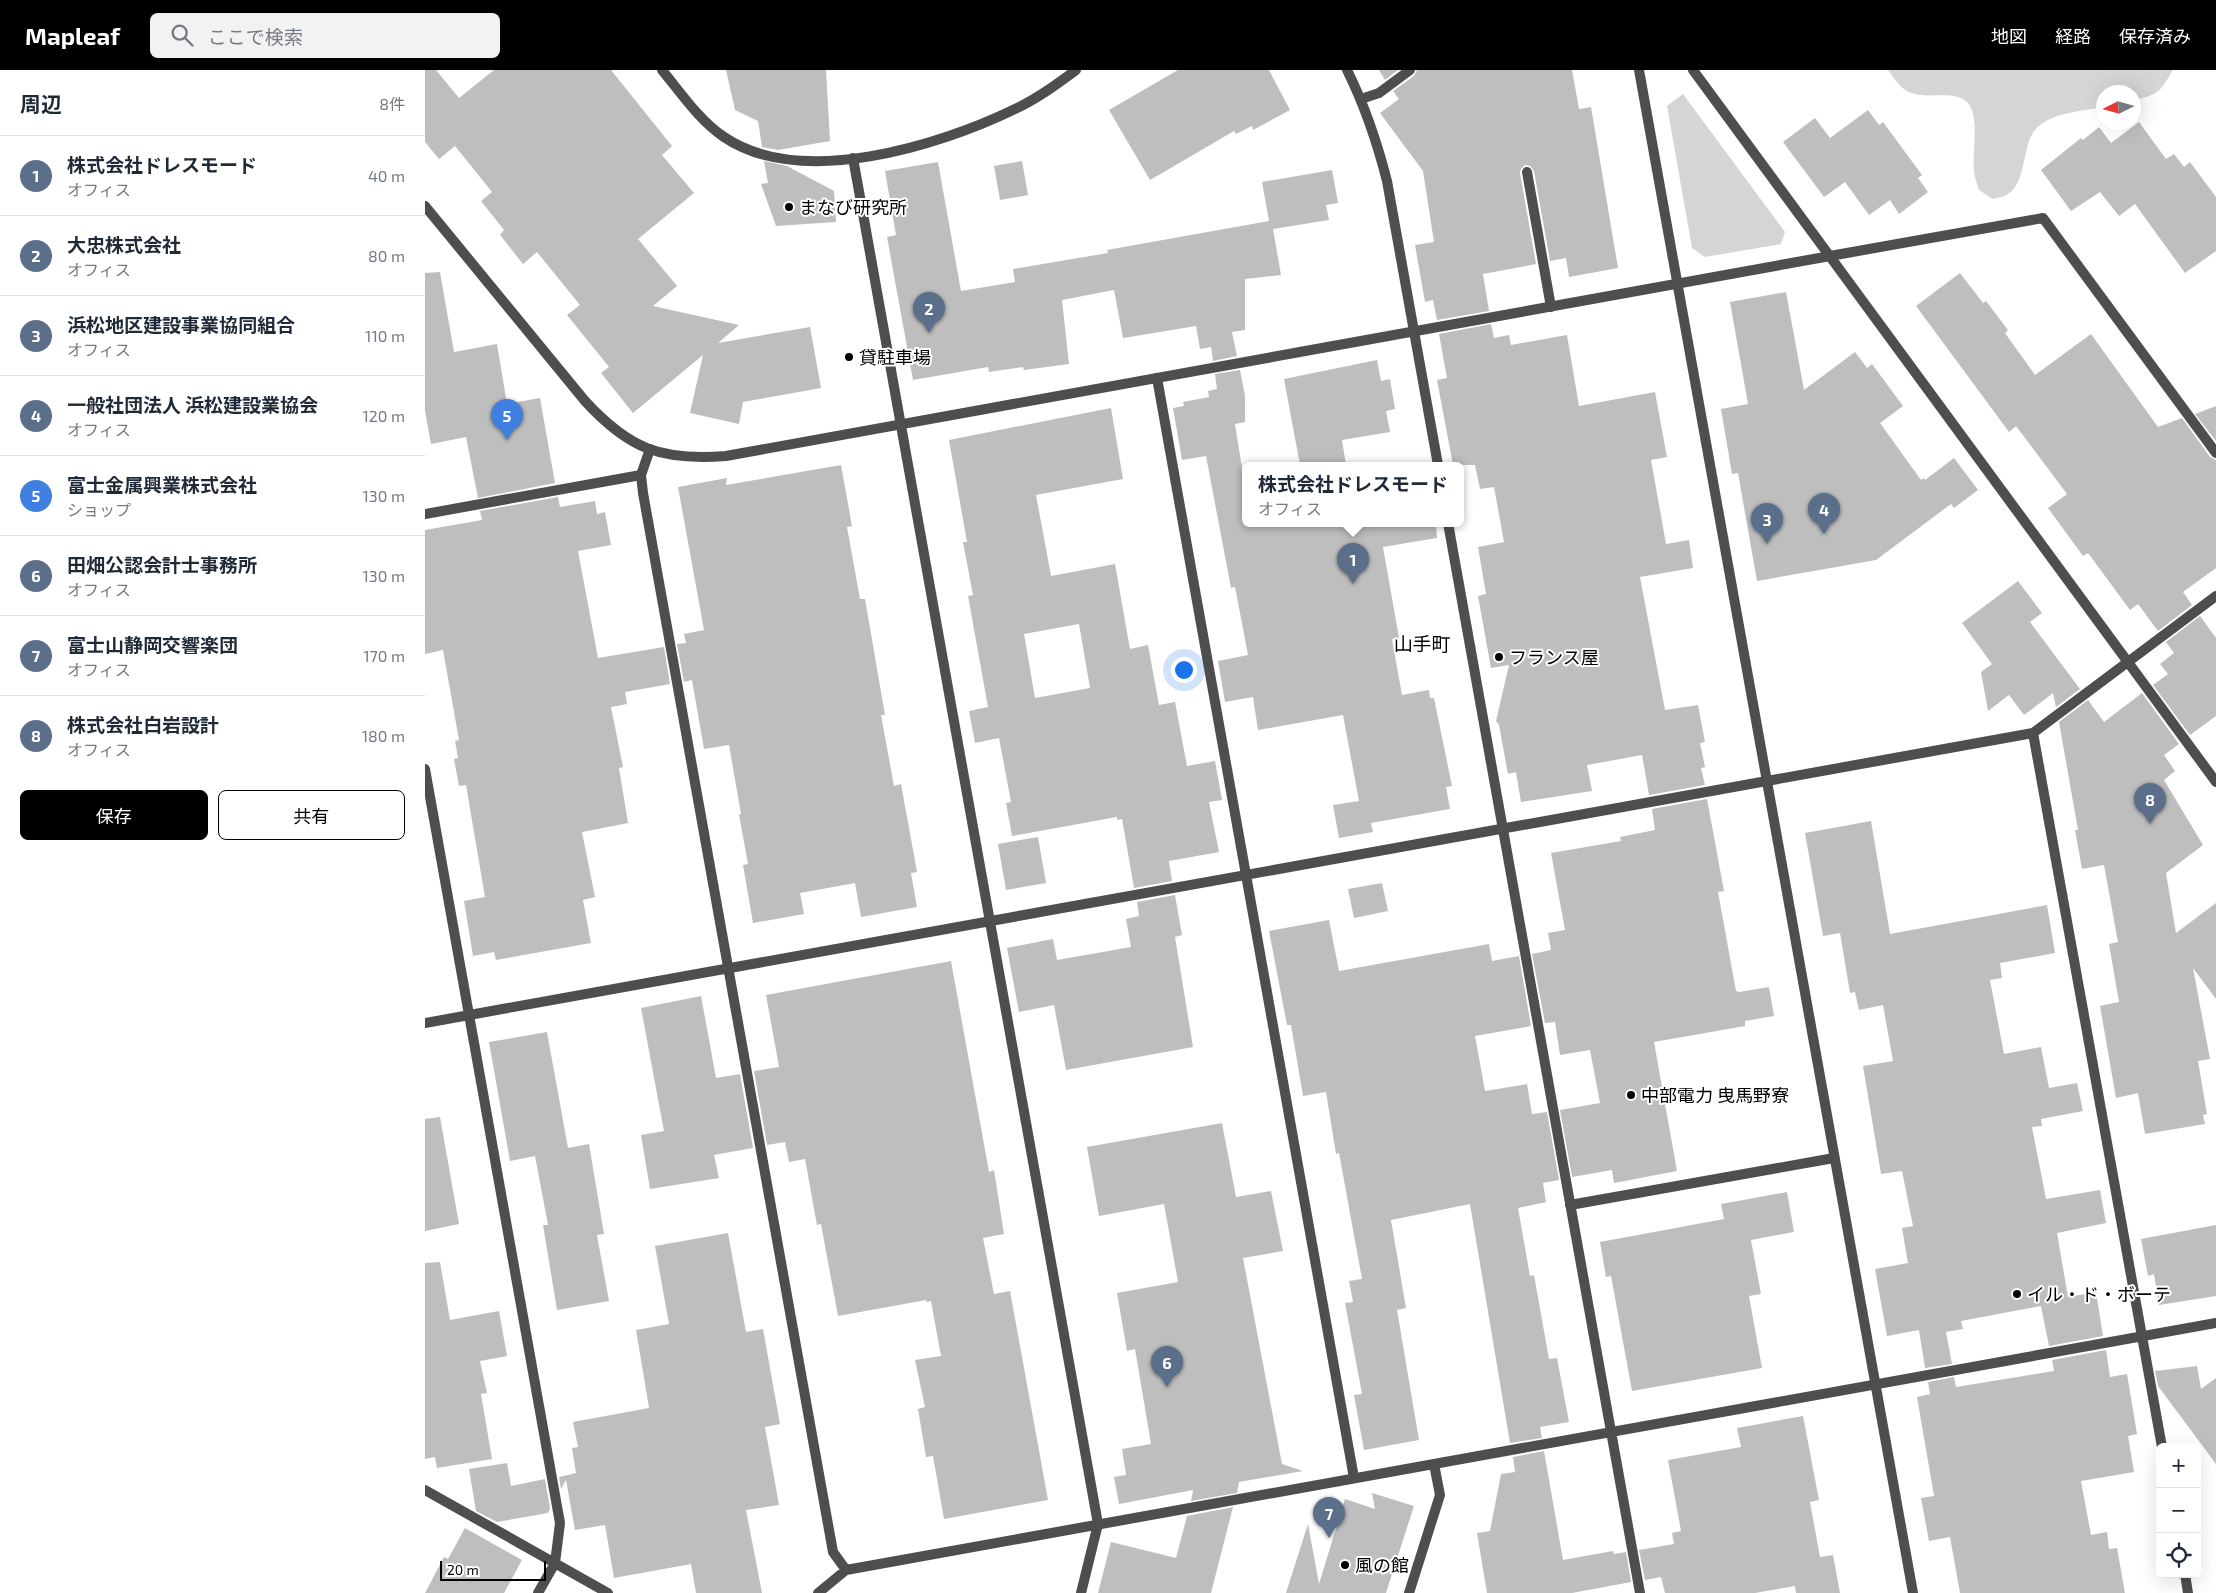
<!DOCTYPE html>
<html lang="ja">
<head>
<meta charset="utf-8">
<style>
  :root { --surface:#fff; --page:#f2f2f3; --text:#1f2937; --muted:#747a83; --line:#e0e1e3; --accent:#000 }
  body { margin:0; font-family:"Exo 2","Noto Sans JP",sans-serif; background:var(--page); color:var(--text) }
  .controls { position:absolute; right:15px; bottom:15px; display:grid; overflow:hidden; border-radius:8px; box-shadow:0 5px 20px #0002 }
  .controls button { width:45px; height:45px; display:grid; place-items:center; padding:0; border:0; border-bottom:1px solid var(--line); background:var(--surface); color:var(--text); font:25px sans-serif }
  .compass { position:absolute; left:1671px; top:15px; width:45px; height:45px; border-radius:50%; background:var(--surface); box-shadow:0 5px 20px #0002; rotate:265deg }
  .scale { position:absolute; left:15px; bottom:12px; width:106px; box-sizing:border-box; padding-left:5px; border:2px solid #000; border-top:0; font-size:14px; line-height:18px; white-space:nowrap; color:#000; -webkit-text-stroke:4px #fff; paint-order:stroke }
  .you { position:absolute; left:758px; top:599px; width:18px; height:18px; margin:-12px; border:4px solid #fff; border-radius:50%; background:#1a73e8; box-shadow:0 0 0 8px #1a73e833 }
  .badge { display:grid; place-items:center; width:32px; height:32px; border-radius:50%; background:var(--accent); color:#fff; font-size:16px; font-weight:700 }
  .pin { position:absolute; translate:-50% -41px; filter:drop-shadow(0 1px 2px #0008) }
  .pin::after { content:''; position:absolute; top:26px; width:18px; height:15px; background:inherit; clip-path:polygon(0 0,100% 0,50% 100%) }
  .popup { position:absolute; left:817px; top:392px; width:222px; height:65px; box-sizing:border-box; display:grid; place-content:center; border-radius:8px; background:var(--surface); filter:drop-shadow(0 1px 4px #0005); font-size:16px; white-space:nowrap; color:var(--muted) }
  .popup b { font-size:19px; color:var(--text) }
  .popup::after { content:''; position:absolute; left:50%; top:100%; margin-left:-10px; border:10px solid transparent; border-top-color:var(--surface) }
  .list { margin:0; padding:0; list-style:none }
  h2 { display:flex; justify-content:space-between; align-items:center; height:65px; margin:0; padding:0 20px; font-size:21px }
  h2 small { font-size:16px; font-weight:400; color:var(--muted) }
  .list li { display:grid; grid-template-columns:32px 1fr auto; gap:15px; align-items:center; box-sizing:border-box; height:80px; padding:0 20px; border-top:1px solid var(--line) }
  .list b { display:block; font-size:19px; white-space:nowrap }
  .list p { margin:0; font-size:16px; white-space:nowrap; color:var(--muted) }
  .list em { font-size:16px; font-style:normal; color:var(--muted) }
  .actions { display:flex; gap:10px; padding:15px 20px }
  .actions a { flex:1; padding:11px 0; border:1px solid var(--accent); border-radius:8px; text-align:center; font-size:18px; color:var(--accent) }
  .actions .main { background:var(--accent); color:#fff }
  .icon { flex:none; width:28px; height:28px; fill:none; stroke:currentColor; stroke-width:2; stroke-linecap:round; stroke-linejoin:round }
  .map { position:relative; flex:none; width:1791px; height:1523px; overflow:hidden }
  header { display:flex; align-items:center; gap:30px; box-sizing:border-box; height:70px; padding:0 25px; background:var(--accent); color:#fff }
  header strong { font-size:24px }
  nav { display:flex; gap:28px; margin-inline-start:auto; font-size:18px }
  .search { width:350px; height:45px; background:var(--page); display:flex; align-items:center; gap:12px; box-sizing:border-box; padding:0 18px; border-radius:8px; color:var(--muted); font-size:19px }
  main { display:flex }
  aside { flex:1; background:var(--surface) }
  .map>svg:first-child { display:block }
  .green { fill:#d5d5d5 }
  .building { fill:#bebebe; fill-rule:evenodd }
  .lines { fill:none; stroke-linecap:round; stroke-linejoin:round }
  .minor { stroke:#4e4e4e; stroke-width:10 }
  .tertiary { stroke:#4e4e4e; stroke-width:10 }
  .poi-dot { fill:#000; stroke:#fff; stroke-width:2 }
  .labels { text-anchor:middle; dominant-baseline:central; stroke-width:4; stroke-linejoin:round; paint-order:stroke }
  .poi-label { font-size:18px; fill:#000; stroke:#fff; text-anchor:start }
  .neighbourhood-label { font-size:19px; fill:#000; stroke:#fff }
</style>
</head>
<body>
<header>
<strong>Mapleaf</strong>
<div class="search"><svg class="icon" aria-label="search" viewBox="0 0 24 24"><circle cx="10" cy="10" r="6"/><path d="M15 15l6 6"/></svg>ここで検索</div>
<nav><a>地図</a><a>経路</a><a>保存済み</a></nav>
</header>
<main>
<aside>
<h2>周辺<small>8件</small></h2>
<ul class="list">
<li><span class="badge" style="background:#5c6f8a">1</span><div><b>株式会社ドレスモード</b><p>オフィス</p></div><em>40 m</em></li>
<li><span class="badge" style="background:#5c6f8a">2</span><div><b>大忠株式会社</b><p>オフィス</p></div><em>80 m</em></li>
<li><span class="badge" style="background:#5c6f8a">3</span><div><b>浜松地区建設事業協同組合</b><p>オフィス</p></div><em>110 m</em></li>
<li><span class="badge" style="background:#5c6f8a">4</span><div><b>一般社団法人 浜松建設業協会</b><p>オフィス</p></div><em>120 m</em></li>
<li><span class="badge" style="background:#3f7fe0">5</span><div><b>富士金属興業株式会社</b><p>ショップ</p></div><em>130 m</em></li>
<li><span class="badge" style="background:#5c6f8a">6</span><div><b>田畑公認会計士事務所</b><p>オフィス</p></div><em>130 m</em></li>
<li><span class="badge" style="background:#5c6f8a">7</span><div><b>富士山静岡交響楽団</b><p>オフィス</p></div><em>170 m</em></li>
<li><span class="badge" style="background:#5c6f8a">8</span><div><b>株式会社白岩設計</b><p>オフィス</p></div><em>180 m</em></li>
</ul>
<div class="actions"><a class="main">保存</a><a>共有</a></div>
</aside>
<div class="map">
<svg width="1791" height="1523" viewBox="0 0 1791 1523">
  <rect width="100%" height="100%" fill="#fff"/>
  <path class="green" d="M 1463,0 L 1747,0 L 1747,1 C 1736,22 1732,25 1709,30 L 1708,22 L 1678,22 L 1678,37 C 1659,41 1632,42 1615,55 C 1595,69 1604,111 1583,124 C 1579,127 1572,128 1568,129 L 1554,120 C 1552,114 1550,108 1549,102 C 1547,84 1554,51 1545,36 C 1534,17 1502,31 1484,22 C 1475,18 1469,8 1463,0 Z
    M 1258,24 L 1360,162 L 1356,174 L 1280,187 L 1267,178 L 1242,36 Z"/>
  <path class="building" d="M 0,0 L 11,0 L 34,28 L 69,0 L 186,0 L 247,76 L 237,85 L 269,123 L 213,169 L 252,216 L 228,236 L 314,255 L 293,273 L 385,257 L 396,318 L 318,332 L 314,354 L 265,343 L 278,285 L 208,343 L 176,303 L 184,297 L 142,245 L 155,235 L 112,182 L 98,194 L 75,165 L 79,160 L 56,131 L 67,122 L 30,76 L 14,89 L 0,72 Z
    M 301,0 L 401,0 L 405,71 L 353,80 L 337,77 L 333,51 L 310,40 Z
    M 753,0 L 844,0 L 865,40 L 828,60 L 827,56 L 811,64 L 809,61 L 725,110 L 684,40 Z
    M 954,0 L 973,0 L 960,10 Z
    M 992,0 L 1147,0 L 1154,39 L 1166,37 L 1193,198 L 1144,207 L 1141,188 L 1125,191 L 1109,101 L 1105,96 L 1100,95 L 1096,99 L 1095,103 L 1111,194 L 1058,204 L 1064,241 L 1012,250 L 1008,230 L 1000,232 L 990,175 L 1009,172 L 998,101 L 955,43 L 974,29 L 968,21 L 989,6 Z
    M 1443,40 L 1454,55 L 1458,52 L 1497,105 L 1493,108 L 1503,122 L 1474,144 L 1465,130 L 1444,145 L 1420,112 L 1399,127 L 1358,72 L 1390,48 L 1405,68 Z
    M 1714,52 L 1741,89 L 1749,84 L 1759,97 L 1765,92 L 1791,127 L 1791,181 L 1760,203 L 1710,134 L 1694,146 L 1675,122 L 1646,141 L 1616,100 L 1656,68 L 1658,70 L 1674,57 L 1686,73 Z
    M 339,91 L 362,96 L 409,121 L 411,152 L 351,156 L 336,114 L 343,113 Z
    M 597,91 L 603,125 L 575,130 L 569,96 Z
    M 513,92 L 536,221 L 590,212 L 588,199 L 683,183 L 682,180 L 844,151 L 837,112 L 907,100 L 913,133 L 901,135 L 904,150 L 848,159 L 856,205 L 820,209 L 820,260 L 807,262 L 812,286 L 788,291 L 786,277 L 775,279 L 771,256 L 698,268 L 689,220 L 637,230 L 644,294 L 599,300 L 598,297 L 564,302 L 563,297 L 488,310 L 462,167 L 471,165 L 460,101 Z
    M 15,202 L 29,282 L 72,274 L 82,334 L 115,328 L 130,413 L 53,428 L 41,367 L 6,374 L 0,341 L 0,203 Z
    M 1535,203 L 1558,233 L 1561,231 L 1583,260 L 1580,263 L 1610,305 L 1666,264 L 1733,357 L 1757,348 L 1785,387 L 1791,390 L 1791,498 L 1758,522 L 1767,535 L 1733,561 L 1713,534 L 1705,540 L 1663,483 L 1658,486 L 1623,438 L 1642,424 L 1591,356 L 1584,362 L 1491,236 Z
    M 1361,222 L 1379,320 L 1430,282 L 1442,298 L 1447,294 L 1478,336 L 1455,353 L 1496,410 L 1499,408 L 1500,410 L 1529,388 L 1553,420 L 1529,438 L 1526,434 L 1451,490 L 1332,511 L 1313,403 L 1307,404 L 1296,339 L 1323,334 L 1305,232 Z
    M 1066,254 L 1069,268 L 1084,265 L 1086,275 L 1142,265 L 1154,336 L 1230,322 L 1242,387 L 1226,390 L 1241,474 L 1264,470 L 1268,498 L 1215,507 L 1240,640 L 1273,635 L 1280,672 L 1275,673 L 1280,697 L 1276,698 L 1280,715 L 1224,725 L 1217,685 L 1162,695 L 1167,721 L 1096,732 L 1091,702 L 1083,704 L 1074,655 L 1071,651 L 1084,595 L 1066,598 L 1053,526 L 1061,524 L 1053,477 L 1079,472 L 1069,417 L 1055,419 L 1050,395 L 1028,395 L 1012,310 L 1022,308 L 1014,264 Z
    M 952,290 L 956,311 L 965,309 L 970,339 L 961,341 L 965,362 L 917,370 L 921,395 L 875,395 L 859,309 Z
    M 815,300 L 820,326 L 820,352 L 810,354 L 820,417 L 820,453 L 1011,453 L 1012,468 L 958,477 L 974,568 L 967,569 L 977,625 L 1004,620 L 1005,628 L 1009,628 L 1027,716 L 1021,717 L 1025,739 L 946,753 L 948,762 L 914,768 L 908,735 L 934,731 L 918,645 L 833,660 L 828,627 L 800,632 L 793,591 L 823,585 L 810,517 L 806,518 L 781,386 L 757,390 L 748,338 L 759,336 L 758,332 L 784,327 L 783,321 L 792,319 L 790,304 Z
    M 1791,336 L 1791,371 L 1770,344 Z
    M 686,338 L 698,409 L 611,425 L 626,506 L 690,494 L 705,579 L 723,575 L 734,635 L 750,632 L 762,696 L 790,691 L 797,730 L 784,732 L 794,782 L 744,791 L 747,811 L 709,818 L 697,749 L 692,750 L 692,747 L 587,766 L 581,733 L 586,732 L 574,668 L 550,673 L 544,641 L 563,637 L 543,526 L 548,525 L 538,472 L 542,472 L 524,370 ZM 654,554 L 665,618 L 610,628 L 599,564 Z
    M 416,395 L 427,456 L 422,457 L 435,529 L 440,529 L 460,645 L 456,645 L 469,716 L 476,714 L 492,802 L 486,803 L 492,837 L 436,847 L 430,813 L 375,823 L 379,844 L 328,853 L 318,795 L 323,794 L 314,745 L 316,744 L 304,675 L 279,679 L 267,610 L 259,612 L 252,574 L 261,573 L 259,564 L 279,560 L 253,417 L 302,408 L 301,415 Z
    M 133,427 L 135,437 L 170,431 L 172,444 L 180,442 L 186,475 L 153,481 L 173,588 L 239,577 L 245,614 L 200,622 L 202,634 L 186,637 L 198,697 L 194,698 L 203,753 L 157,762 L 170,827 L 158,830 L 166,873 L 71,890 L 69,882 L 48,886 L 39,831 L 60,827 L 41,715 L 34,716 L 29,689 L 33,688 L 30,671 L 34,670 L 18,580 L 0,584 L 0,460 L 57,450 L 55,441 Z
    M 1593,511 L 1617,543 L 1605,552 L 1655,619 L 1631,637 L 1628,623 L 1599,645 L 1584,625 L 1563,641 L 1556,602 L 1567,594 L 1537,553 Z
    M 1775,546 L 1791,568 L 1791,646 L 1765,665 L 1728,615 L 1743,604 L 1735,594 L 1749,583 L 1741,572 Z
    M 1717,623 L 1754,674 L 1739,685 L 1750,701 L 1739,710 L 1778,775 L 1741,803 L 1751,863 L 1791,833 L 1791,929 L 1768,898 L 1785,989 L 1773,991 L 1782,1044 L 1778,1045 L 1780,1054 L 1720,1064 L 1713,1023 L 1691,1028 L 1675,936 L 1694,932 L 1684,874 L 1693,872 L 1679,795 L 1657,799 L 1650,760 L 1653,760 L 1634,652 L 1663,630 L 1679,652 Z
    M 1282,729 L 1299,821 L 1293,822 L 1311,921 L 1314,922 L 1344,917 L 1349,946 L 1320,951 L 1320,956 L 1229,972 L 1252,1101 L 1189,1113 L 1187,1100 L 1147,1107 L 1135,1040 L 1175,1033 L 1165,980 L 1135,985 L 1130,952 L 1120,953 L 1107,884 L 1126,880 L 1123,863 L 1140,860 L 1126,783 L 1196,771 L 1195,767 L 1230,760 L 1227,739 Z
    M 1446,751 L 1465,864 L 1622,835 L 1630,883 L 1575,893 L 1577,908 L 1565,910 L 1579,984 L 1616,977 L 1624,1018 L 1652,1013 L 1658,1041 L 1616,1049 L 1617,1056 L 1607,1057 L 1621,1129 L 1675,1120 L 1681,1153 L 1632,1163 L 1643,1227 L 1671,1222 L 1678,1266 L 1624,1276 L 1616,1236 L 1536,1251 L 1538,1259 L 1521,1262 L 1527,1294 L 1500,1298 L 1494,1260 L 1462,1266 L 1450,1199 L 1483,1193 L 1477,1158 L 1488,1156 L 1477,1101 L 1456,1104 L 1438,996 L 1468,991 L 1458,935 L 1434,940 L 1430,922 L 1425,923 L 1415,863 L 1398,866 L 1380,763 Z
    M 613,767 L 621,813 L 581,820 L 573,774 Z
    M 957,813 L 963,841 L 929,848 L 923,819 Z
    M 750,825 L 757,865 L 750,867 L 768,977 L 641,1000 L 629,935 L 594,942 L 582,878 L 628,869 L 632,890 L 706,877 L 701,849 L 714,846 L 712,832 Z
    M 904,850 L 914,901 L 1064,874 L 1067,891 L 1094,886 L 1106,956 L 1050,966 L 1060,1021 L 1102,1014 L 1107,1044 L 1122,1042 L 1134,1110 L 1118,1113 L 1121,1132 L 1093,1138 L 1105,1206 L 1109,1205 L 1124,1289 L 1132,1288 L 1144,1352 L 1115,1357 L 1117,1368 L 1085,1373 L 1045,1134 L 966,1150 L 981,1238 L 972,1240 L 994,1370 L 939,1380 L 929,1325 L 937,1324 L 920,1233 L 928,1232 L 924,1211 L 937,1209 L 914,1083 L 911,1084 L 901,1022 L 878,1026 L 866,955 L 862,955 L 844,861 Z
    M 526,891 L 564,1102 L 569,1100 L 579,1164 L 558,1168 L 569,1224 L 585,1221 L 623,1430 L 519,1449 L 508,1386 L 501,1387 L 493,1339 L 500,1337 L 490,1290 L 516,1286 L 506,1231 L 502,1232 L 501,1230 L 413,1246 L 396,1154 L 392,1155 L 380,1089 L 364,1092 L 360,1072 L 342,1075 L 329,1001 L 354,997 L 341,925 Z
    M 276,926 L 291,1008 L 315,1004 L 328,1078 L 289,1085 L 294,1108 L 225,1119 L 216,1065 L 239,1061 L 216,938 Z
    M 122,962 L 143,1078 L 164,1074 L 179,1164 L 172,1165 L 184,1231 L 132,1240 L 118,1155 L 123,1155 L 110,1086 L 85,1091 L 64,972 Z
    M 15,1047 L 34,1154 L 0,1161 L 0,1049 Z
    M 797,1053 L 811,1127 L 846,1121 L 858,1181 L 818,1188 L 857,1394 L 878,1401 L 814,1412 L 812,1423 L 766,1431 L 768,1420 L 694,1434 L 689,1407 L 701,1405 L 697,1379 L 726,1374 L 710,1279 L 702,1281 L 692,1223 L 753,1212 L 739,1134 L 674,1146 L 662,1077 Z
    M 1362,1122 L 1369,1162 L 1326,1170 L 1336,1224 L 1324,1226 L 1337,1298 L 1207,1321 L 1186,1206 L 1181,1207 L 1175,1172 L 1299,1149 L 1296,1134 Z
    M 1791,1155 L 1791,1226 L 1734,1235 L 1729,1204 L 1723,1206 L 1716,1169 Z
    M 303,1163 L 321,1262 L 338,1259 L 355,1354 L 340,1357 L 354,1435 L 321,1440 L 337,1523 L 271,1523 L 266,1494 L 189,1508 L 180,1455 L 150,1460 L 141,1410 L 136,1419 L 134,1407 L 151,1403 L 147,1378 L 153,1377 L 148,1352 L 224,1338 L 211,1260 L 244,1254 L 230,1176 Z
    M 15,1192 L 25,1250 L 74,1241 L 82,1286 L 55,1291 L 62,1323 L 56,1324 L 67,1389 L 12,1398 L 10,1387 L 0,1389 L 0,1193 Z
    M 1681,1280 L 1685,1307 L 1702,1304 L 1712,1364 L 1703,1366 L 1709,1402 L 1656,1411 L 1666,1465 L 1682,1462 L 1684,1479 L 1692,1478 L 1700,1523 L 1535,1523 L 1525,1467 L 1504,1471 L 1496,1428 L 1509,1426 L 1492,1327 L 1505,1324 L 1503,1312 L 1529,1307 L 1531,1317 L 1629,1301 L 1627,1290 Z
    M 1772,1296 L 1776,1319 L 1791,1308 L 1791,1394 L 1733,1316 L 1730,1301 Z
    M 1378,1346 L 1394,1430 L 1385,1432 L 1395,1487 L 1408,1485 L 1415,1523 L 1371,1523 L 1370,1516 L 1330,1523 L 1240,1523 L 1236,1507 L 1220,1510 L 1214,1480 L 1249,1474 L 1247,1463 L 1256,1461 L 1243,1390 L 1316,1377 L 1312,1358 Z
    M 1119,1381 L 1138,1490 L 1188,1481 L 1189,1484 L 1201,1482 L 1206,1512 L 1147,1523 L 1062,1523 L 1052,1463 L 1065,1461 L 1076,1404 L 1090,1402 L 1088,1387 Z
    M 82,1393 L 86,1416 L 120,1409 L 125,1438 L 123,1443 L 72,1452 L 51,1441 L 44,1399 Z
    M 947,1423 L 989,1436 L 961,1523 L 861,1523 L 883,1454 L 894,1514 L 920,1429 L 950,1439 Z
    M 808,1437 L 786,1523 L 673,1523 L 686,1472 L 751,1488 L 762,1446 Z
    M 40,1458 L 97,1490 L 79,1523 L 0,1523 L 19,1487 L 23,1489 Z"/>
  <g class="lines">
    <path class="minor" d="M 237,0 C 256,23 274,50 299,67 C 376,119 514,76 590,39 C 612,29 632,14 651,0
      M 922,0 C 940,36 952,72 962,111 L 1013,395
      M 936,29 L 954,23 L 985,0
      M 428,88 L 673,1454 L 656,1523
      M 1102,102 L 1126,237
      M 1405,186 L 1618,148 L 1791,383
      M 732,308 L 929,1408
      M 225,379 L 216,405 L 218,423 L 408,1482 L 421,1500
      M 0,444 L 216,405
      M 1023,453 L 1215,1523
      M 1608,663 L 1737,1377
      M 0,699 L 135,1453 L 130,1493 L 113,1523
      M 0,953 L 1608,663 L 1791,526
      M 1145,1135 L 1409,1088
      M 0,1420 L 183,1523
      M 1760,1504 L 1763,1523
      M 393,1523 L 421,1500 L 1791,1253
      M 984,1523 L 1015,1425 L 1009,1394"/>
    <path class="tertiary" d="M 1214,0 L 1488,1523
      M 1268,0 L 1791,712
      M 0,136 L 160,331 C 204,379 236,391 301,386 L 1405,186"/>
  </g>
  <g class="poi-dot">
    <circle cx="364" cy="137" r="5"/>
    <circle cx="424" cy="287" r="5"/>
    <circle cx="1074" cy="587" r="5"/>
    <circle cx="1206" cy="1025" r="5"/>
    <circle cx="1592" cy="1224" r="5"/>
    <circle cx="920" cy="1495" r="5"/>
  </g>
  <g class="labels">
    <g class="poi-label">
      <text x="374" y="137">まなび研究所</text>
      <text x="434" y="287">貸駐車場</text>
      <text x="1084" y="587">フランス屋</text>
      <text x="1216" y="1025">中部電力 曳馬野寮</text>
      <text x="1602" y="1224">イル・ド・ボーテ</text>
      <text x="930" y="1495">風の館</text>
    </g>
    <g class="neighbourhood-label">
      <text x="997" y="573">山手町</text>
    </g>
  </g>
</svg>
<div class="controls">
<button>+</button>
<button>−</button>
<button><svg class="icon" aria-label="locate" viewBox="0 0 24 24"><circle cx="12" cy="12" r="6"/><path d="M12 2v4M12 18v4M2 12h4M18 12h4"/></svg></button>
</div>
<svg class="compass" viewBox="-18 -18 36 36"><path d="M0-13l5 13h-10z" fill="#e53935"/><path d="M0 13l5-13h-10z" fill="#747a83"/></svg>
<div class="scale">20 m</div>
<div class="you"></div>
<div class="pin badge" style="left:928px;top:514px;background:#5c6f8a">1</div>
<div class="popup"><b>株式会社ドレスモード</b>オフィス</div>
<div class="pin badge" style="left:504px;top:263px;background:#5c6f8a">2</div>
<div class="pin badge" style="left:1342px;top:474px;background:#5c6f8a">3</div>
<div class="pin badge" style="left:1399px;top:464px;background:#5c6f8a">4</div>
<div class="pin badge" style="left:82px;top:370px;background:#3f7fe0">5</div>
<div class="pin badge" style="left:742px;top:1317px;background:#5c6f8a">6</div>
<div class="pin badge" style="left:904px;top:1468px;background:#5c6f8a">7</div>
<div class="pin badge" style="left:1725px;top:754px;background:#5c6f8a">8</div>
</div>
</main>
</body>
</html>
